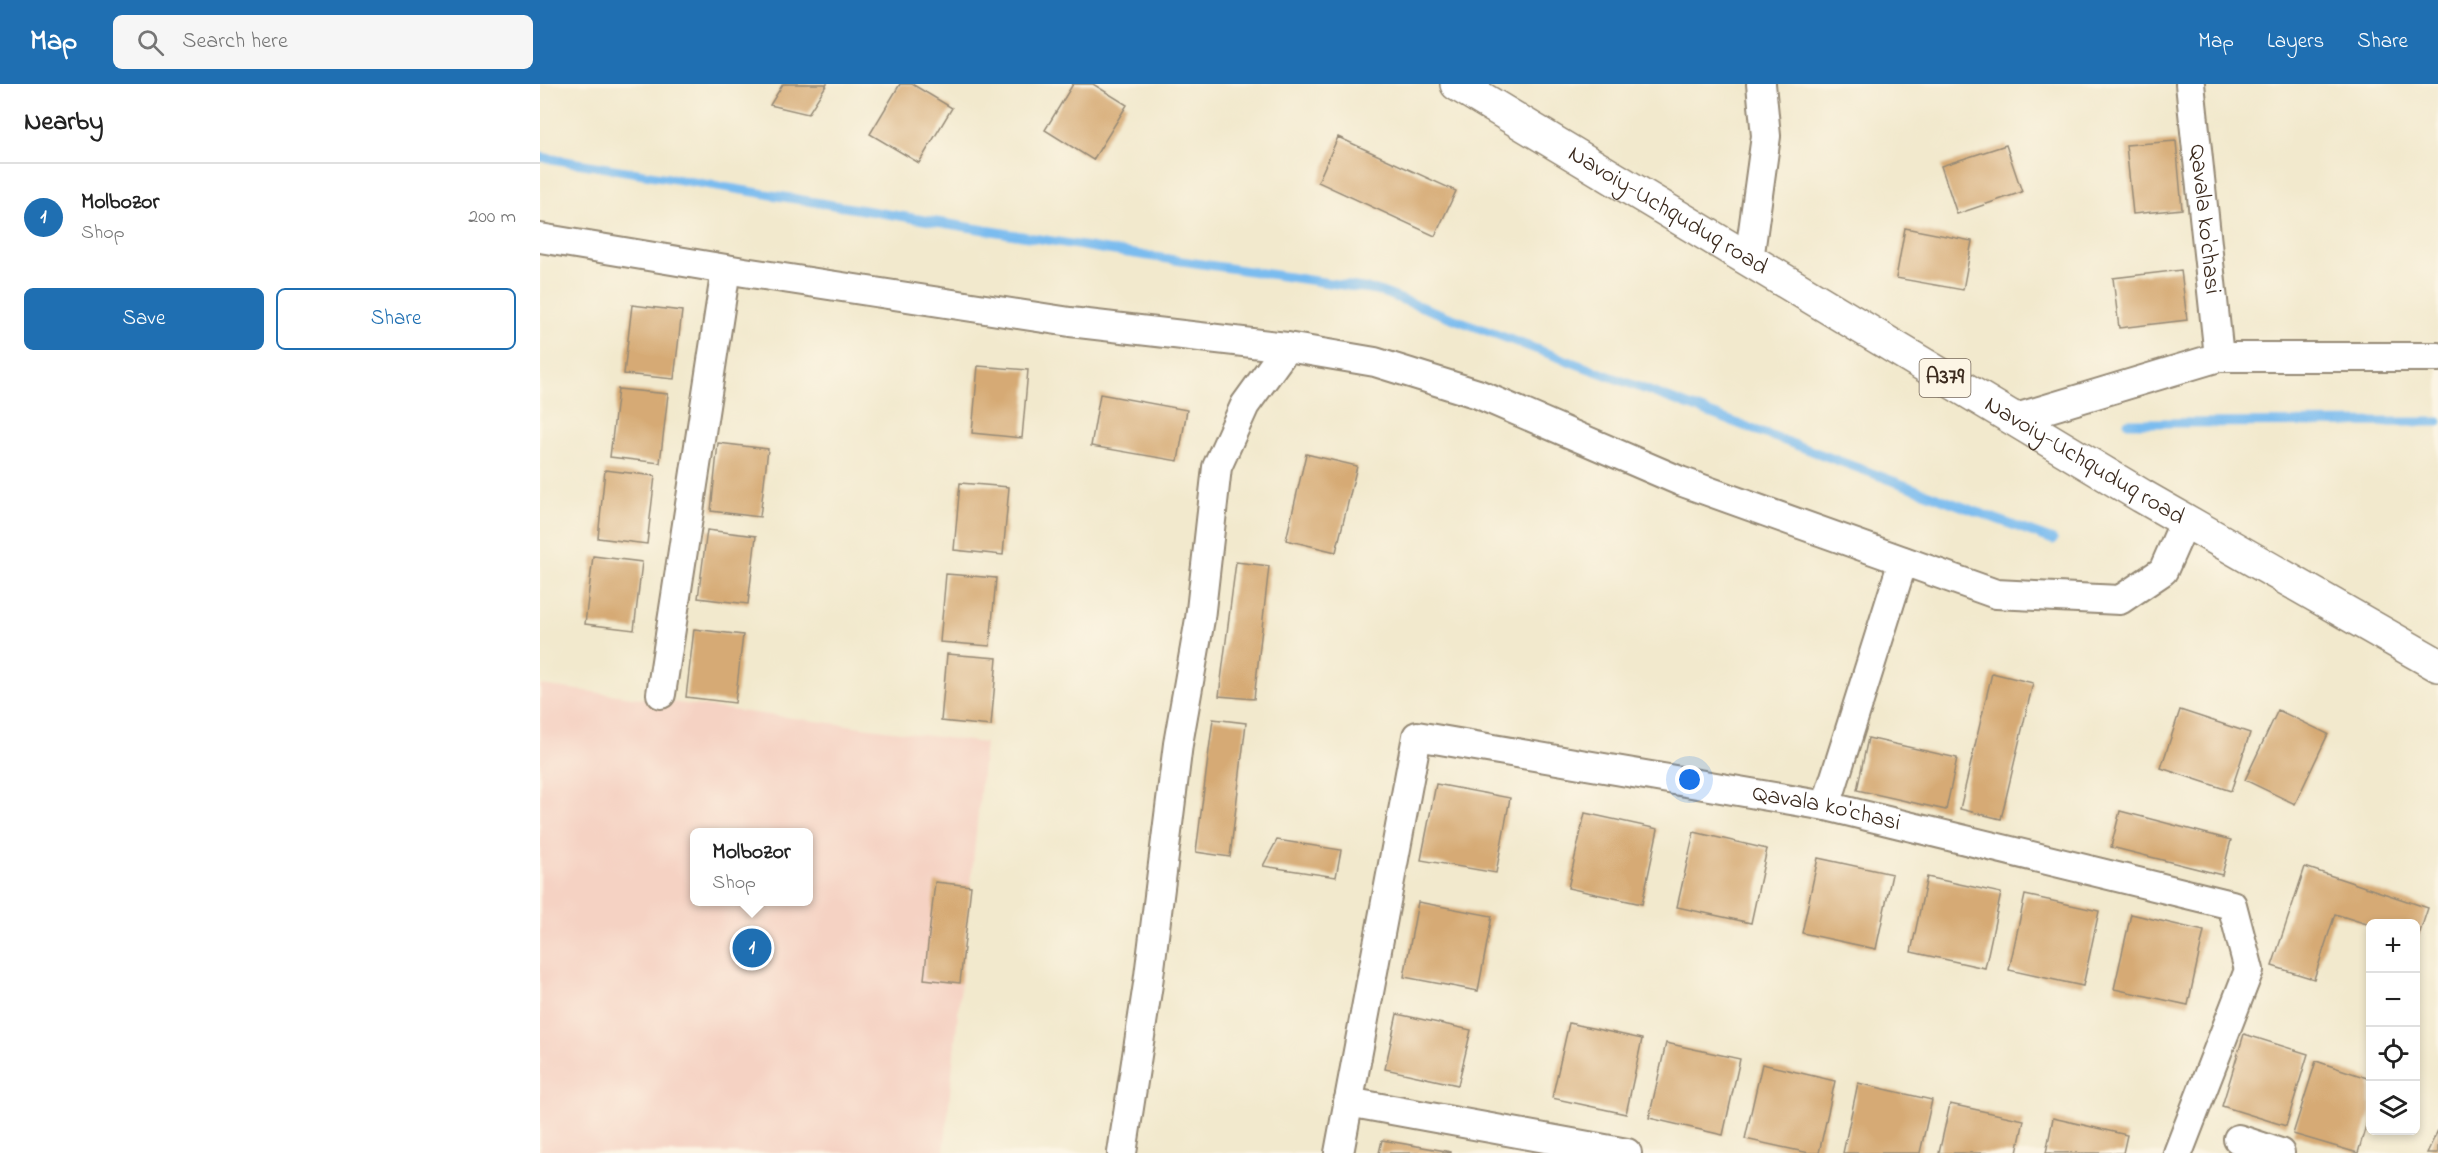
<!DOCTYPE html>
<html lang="en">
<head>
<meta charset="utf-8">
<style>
  :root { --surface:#fff; --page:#f6f6f6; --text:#222; --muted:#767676; --line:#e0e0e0; --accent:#1f6fb2 }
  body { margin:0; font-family:"Indie Flower",sans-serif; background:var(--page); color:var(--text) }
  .controls { position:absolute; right:18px; bottom:18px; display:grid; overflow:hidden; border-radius:9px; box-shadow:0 3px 9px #0003 }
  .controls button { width:54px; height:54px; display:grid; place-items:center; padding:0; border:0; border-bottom:2px solid var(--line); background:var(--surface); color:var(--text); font:30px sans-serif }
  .you { position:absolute; left:1150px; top:696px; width:21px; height:21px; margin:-15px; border:4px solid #fff; border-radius:50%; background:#1a73e8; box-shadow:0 0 0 9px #1a73e833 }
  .badge { display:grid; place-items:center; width:39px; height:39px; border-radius:50%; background:var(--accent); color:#fff; font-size:20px; font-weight:700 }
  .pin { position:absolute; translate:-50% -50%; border:3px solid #fff; box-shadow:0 2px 6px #0006 }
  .popup { position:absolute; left:150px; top:744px; width:123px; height:78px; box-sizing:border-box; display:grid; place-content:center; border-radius:9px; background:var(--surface); filter:drop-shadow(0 2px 4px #0005); font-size:20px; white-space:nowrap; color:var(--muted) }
  .popup b { font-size:22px; color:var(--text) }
  .popup::after { content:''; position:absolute; left:50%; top:100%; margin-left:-12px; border:12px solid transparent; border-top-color:var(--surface) }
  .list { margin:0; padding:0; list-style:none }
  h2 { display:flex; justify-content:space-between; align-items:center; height:78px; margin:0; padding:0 24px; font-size:26px }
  h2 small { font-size:20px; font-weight:400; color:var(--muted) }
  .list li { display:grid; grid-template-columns:39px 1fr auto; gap:18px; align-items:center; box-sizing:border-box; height:108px; padding:0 24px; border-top:2px solid var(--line) }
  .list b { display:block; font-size:22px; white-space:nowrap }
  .list p { margin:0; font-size:20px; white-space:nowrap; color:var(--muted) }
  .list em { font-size:20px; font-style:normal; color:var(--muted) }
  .actions { display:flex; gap:12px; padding:18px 24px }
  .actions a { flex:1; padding:14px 0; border:2px solid var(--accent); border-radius:9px; text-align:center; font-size:21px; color:var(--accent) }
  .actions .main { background:var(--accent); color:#fff }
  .icon { flex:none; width:33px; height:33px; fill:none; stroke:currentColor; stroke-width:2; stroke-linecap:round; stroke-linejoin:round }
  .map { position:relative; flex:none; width:1898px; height:1069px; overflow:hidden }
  header { display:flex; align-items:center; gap:36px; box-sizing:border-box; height:84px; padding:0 30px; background:var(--accent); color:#fff }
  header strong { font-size:28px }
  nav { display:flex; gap:33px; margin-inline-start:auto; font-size:21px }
  .search { width:420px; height:54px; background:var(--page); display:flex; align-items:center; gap:15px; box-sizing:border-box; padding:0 21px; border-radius:9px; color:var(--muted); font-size:22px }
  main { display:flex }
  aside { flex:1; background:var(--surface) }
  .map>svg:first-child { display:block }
  .built { fill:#f5d2c3; fill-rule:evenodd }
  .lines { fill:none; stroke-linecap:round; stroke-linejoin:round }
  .stream { stroke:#7abcef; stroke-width:9 }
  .building { fill:#d6aa74 }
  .minor-casing { stroke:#968a76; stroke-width:32 }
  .trunk-casing { stroke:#968a76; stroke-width:36 }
  .minor { stroke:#fff; stroke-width:28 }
  .trunk { stroke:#fff; stroke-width:33 }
  .labels { text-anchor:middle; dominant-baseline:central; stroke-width:4.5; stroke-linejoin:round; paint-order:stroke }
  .shield { fill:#fcf5e5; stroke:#75675a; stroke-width:1.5 }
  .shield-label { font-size:22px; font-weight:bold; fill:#3b2a1e }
  .street-label { font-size:24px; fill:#3b2a1e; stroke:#fcf5e5 }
</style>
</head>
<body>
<header>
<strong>Map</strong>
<div class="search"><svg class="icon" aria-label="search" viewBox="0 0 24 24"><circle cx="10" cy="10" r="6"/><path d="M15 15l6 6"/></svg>Search here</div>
<nav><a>Map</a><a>Layers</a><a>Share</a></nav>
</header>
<main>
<aside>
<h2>Nearby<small></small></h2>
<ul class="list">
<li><span class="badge">1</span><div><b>Molbozor</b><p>Shop</p></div><em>200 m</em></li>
</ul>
<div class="actions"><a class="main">Save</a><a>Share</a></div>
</aside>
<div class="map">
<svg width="1898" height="1069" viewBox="0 0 1898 1069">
  <rect width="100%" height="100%" fill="#fcf5e5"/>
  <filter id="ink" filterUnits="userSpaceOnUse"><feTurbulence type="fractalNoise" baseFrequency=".0167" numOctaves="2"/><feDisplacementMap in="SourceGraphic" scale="12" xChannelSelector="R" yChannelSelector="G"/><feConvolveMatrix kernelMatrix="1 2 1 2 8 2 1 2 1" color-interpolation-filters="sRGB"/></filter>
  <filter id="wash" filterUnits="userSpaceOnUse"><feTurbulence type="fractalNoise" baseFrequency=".008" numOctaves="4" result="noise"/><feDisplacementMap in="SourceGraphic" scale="24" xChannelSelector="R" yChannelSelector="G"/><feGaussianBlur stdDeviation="1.35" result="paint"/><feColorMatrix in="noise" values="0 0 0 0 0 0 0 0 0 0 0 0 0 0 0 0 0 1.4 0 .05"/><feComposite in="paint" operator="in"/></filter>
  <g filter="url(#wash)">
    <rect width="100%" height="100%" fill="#f2e9cd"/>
    <path class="built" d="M 0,601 L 445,659 L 404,1069 L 0,1069 ZM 155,748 L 269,748 L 269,818 L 155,818 Z"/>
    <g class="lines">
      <path class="stream" d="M 0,73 L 561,165 L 836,206 L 1513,456
        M 1588,339 L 1898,338"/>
    </g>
    <g id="blocks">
      <path class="building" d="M 243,0 L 287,0 L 268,30 L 230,21 Z
        M 360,0 L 372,0 L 412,24 L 379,79 L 330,50 Z
        M 533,0 L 553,0 L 587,21 L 553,76 L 505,46 Z
        M 798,53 L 916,107 L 895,152 L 778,98 Z
        M 1636,57 L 1642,125 L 1593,130 L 1586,61 Z
        M 1466,61 L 1482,108 L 1417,130 L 1401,82 Z
        M 1365,144 L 1432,157 L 1423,206 L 1356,194 Z
        M 1641,186 L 1647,236 L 1579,244 L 1573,194 Z
        M 92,221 L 142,227 L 134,295 L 84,290 Z
        M 438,282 L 488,286 L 482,354 L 432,349 Z
        M 78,305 L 128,310 L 120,379 L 70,373 Z
        M 560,310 L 647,326 L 638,377 L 551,362 Z
        M 178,359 L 228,365 L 220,433 L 171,427 Z
        M 766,370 L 817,382 L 796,468 L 746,456 Z
        M 65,386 L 115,392 L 107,460 L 58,454 Z
        M 420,399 L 469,403 L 463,471 L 414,466 Z
        M 167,446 L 216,452 L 208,520 L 158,514 Z
        M 53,472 L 102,478 L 94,546 L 45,540 Z
        M 696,478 L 729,482 L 714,615 L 679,612 Z
        M 406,490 L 456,494 L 450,562 L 400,558 Z
        M 154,545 L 203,551 L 195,619 L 146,613 Z
        M 407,570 L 457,574 L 451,642 L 401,637 Z
        M 1452,589 L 1493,599 L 1461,735 L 1420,725 Z
        M 1640,626 L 1710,649 L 1691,707 L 1621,684 Z
        M 1738,626 L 1788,650 L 1755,720 L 1705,696 Z
        M 673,635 L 706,639 L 690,773 L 656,768 Z
        M 1328,654 L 1417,674 L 1406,726 L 1317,706 Z
        M 896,700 L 970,714 L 956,789 L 881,776 Z
        M 1580,727 L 1691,756 L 1682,791 L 1571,763 Z
        M 1045,729 L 1118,745 L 1102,820 L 1028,804 Z
        M 1154,748 L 1227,765 L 1211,839 L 1137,823 Z
        M 737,756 L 801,766 L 796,793 L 723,782 Z
        M 1278,774 L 1352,790 L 1336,865 L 1262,849 Z
        M 1765,783 L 1888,824 L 1876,860 L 1876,840 L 1830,840 L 1830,841 L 1795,830 L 1774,895 L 1732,882 Z
        M 1387,793 L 1461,809 L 1445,884 L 1371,868 Z
        M 395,798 L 431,802 L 420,899 L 384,895 Z
        M 1485,811 L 1559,827 L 1543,902 L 1469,886 Z
        M 878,818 L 952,832 L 938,907 L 864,893 Z
        M 1591,830 L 1664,847 L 1648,921 L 1574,905 Z
        M 857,930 L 931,946 L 918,1001 L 845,985 Z
        M 1029,939 L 1102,955 L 1086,1030 L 1012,1014 Z
        M 1704,950 L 1768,970 L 1746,1042 L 1682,1022 Z
        M 1126,959 L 1200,975 L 1183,1051 L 1109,1034 Z
        M 1776,977 L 1830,995 L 1830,1028 L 1818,1069 L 1753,1050 Z
        M 1222,980 L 1295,997 L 1279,1069 L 1269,1069 L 1205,1055 Z
        M 1318,999 L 1392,1016 L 1380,1069 L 1303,1069 Z
        M 1410,1020 L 1484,1036 L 1477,1069 L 1399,1069 Z
        M 1513,1034 L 1587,1051 L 1583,1069 L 1506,1069 Z
        M 1898,1046 L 1898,1069 L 1887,1069 Z
        M 842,1056 L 911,1068 L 911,1069 L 839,1069 Z"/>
    </g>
  </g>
  <g filter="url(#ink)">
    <use href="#blocks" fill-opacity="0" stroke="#968a76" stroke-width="1.5"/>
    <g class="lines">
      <defs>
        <g id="minor">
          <path id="s1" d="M 1650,0 L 1679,273"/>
          <path d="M 0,154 L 204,188 L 530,238 L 747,263 L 835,278 L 938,310 L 1140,397 L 1456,510 L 1580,516 L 1623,487 L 1645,437"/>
          <path d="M 1209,176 L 1226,52 L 1221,0"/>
          <path d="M 1473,335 L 1679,273 L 1898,273"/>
          <path d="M 121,610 L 186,185"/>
          <path d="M 1286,722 L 1363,477"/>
          <path d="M 808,1018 L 1087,1069"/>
          <path d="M 1698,1055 L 1740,1069"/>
          <path d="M 582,1069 L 608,900 L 638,660 L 660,535 L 677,383 L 705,321 L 747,263"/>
          <path id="s2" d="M 799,1069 L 877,652 L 1286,722 L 1692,821 L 1709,886 L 1638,1069"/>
        </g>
        <g id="trunk">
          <path id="s3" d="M 917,0 L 1602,412 L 1898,581"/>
        </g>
      </defs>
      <use href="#minor" class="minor-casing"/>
      <use href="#trunk" class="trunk-casing"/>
      <use href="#minor" class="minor"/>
      <use href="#trunk" class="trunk"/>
    </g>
  </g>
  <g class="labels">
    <rect class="shield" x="1379.5" y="275" width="51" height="38" rx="4.5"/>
    <g class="shield-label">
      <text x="1405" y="294">A379</text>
    </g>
    <g class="street-label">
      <text stroke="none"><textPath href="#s3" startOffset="246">Navoiy-Uchquduq road</textPath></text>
      <text stroke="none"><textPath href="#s1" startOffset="136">Qavala ko'chasi</textPath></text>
      <text stroke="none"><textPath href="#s3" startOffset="732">Navoiy-Uchquduq road</textPath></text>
      <text stroke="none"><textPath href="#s2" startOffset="840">Qavala ko'chasi</textPath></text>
    </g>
  </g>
</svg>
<div class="controls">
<button>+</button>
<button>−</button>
<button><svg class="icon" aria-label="locate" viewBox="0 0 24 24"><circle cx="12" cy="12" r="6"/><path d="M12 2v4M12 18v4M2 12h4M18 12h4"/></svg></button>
<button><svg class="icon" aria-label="layers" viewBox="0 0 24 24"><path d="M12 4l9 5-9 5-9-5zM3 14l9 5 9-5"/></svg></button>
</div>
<div class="you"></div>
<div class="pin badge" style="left:212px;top:864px">1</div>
<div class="popup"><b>Molbozor</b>Shop</div>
</div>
</main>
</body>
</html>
